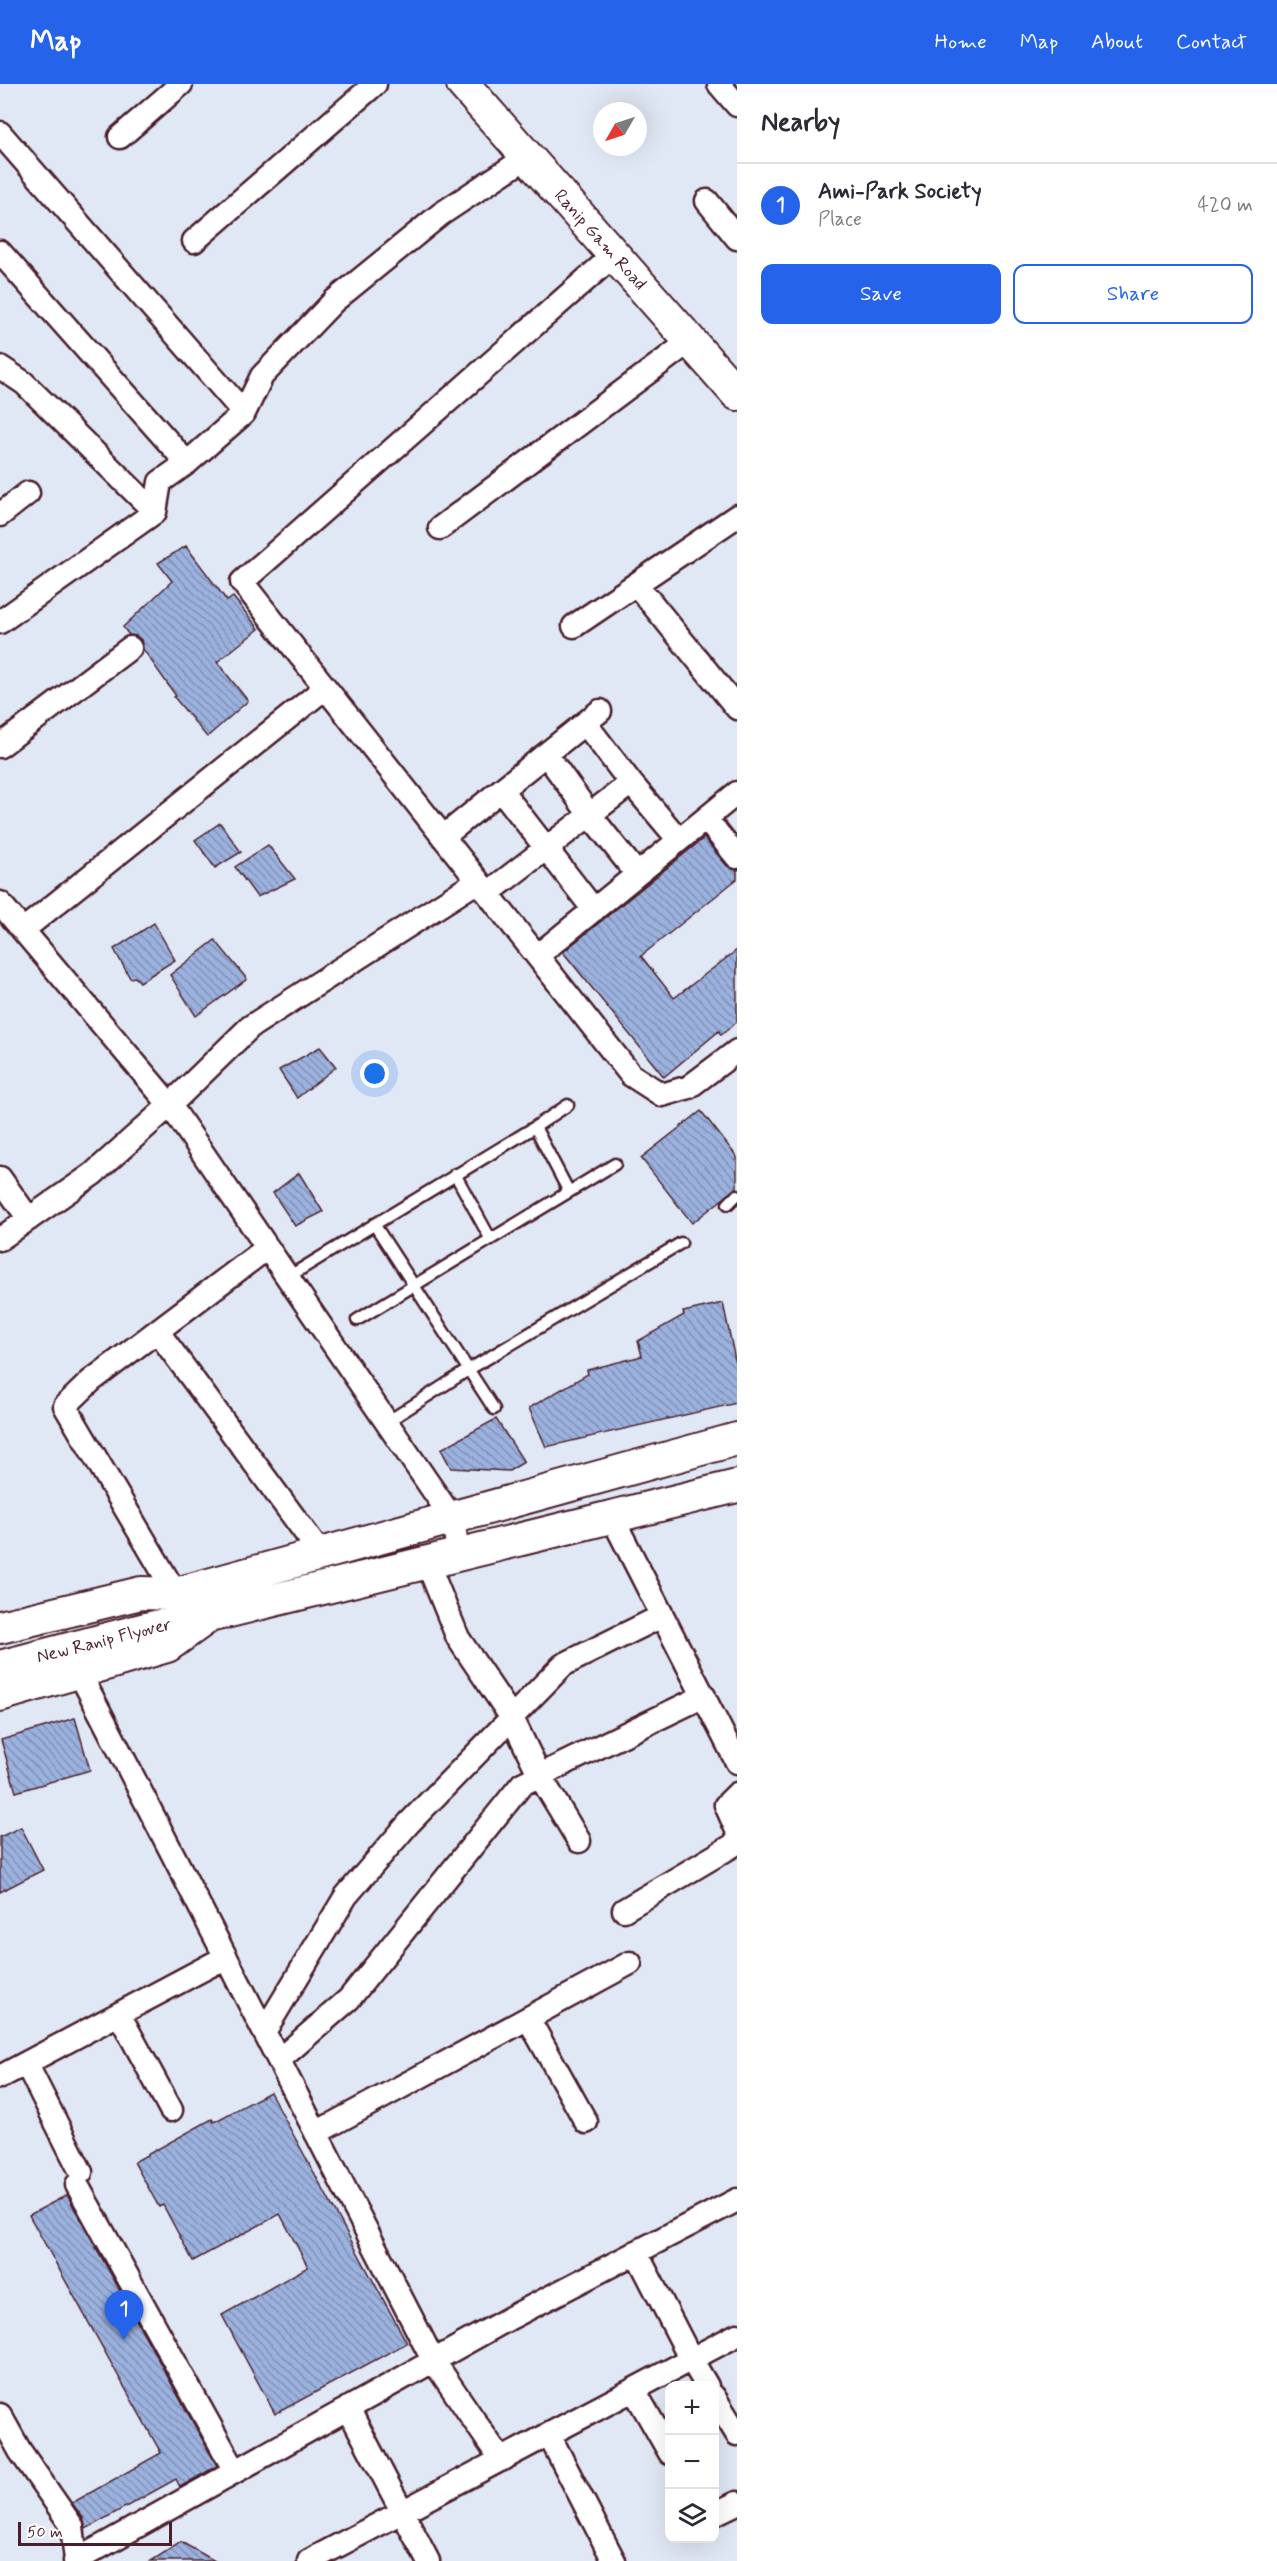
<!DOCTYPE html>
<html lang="en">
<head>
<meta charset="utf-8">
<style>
  :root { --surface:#fff; --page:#f7f7f7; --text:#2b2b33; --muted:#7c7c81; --line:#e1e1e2; --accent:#2563eb }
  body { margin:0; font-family:Mynerve,sans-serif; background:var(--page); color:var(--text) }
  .controls { position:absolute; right:18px; bottom:18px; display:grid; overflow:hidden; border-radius:12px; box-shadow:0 6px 24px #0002 }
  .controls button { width:54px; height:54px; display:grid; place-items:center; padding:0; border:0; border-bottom:2px solid var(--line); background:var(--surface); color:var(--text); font:30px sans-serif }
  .compass { position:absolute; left:593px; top:18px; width:54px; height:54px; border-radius:50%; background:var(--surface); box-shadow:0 6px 24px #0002; rotate:231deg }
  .scale { position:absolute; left:18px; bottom:15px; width:154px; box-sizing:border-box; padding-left:6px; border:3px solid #4a1f2b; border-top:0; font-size:16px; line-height:21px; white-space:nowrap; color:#4a1f2b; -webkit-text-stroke:4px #fff; paint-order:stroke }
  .you { position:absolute; left:375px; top:990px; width:21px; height:21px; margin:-15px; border:4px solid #fff; border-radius:50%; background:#1a73e8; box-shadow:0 0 0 9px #1a73e833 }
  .badge { display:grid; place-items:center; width:39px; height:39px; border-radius:50%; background:var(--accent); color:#fff; font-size:20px; font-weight:700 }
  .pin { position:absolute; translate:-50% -50px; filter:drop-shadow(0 2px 3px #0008) }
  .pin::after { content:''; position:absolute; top:32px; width:21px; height:18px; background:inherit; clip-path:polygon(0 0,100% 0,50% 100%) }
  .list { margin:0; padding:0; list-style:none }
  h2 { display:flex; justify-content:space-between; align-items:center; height:78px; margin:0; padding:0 24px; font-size:26px }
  h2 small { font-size:20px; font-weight:400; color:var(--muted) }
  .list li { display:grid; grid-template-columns:39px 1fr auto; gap:18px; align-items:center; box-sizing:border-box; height:84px; padding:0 24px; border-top:2px solid var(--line) }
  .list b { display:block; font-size:22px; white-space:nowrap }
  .list p { margin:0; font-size:20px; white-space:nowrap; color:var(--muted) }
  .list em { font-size:20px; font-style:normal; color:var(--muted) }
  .actions { display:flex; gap:12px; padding:18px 24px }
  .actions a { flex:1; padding:14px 0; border:2px solid var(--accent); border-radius:12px; text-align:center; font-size:21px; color:var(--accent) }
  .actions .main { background:var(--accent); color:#fff }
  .icon { flex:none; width:33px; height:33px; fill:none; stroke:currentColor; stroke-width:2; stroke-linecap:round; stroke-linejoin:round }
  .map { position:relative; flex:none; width:737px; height:2477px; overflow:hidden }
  header { display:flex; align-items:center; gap:36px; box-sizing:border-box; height:84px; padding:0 30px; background:var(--accent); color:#fff }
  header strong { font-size:28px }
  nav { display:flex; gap:33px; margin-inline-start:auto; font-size:21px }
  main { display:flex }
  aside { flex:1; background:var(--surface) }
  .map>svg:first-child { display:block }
  .building { fill:url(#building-back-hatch); stroke:#4a1f2b; stroke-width:1.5 }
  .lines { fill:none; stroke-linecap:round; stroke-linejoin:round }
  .lane-casing { stroke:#4a1f2b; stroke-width:15 }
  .street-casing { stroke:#4a1f2b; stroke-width:27 }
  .secondary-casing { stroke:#4a1f2b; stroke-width:36 }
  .lane { stroke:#fff; stroke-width:10 }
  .street { stroke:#fff; stroke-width:22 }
  .secondary { stroke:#fff; stroke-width:32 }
  .labels { text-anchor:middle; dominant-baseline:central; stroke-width:4.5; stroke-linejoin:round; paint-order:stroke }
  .street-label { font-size:18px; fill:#4a1f2b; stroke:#fff }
</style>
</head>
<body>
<header>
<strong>Map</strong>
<nav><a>Home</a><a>Map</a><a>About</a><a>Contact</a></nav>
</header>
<main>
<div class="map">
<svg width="737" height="2477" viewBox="0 0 737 2477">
  <defs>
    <pattern id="building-back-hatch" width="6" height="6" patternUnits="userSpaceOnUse" patternTransform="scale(1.5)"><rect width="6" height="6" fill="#9bb2df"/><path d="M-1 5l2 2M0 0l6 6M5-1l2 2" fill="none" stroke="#8090b5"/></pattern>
  </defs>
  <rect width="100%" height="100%" fill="#e1e8f5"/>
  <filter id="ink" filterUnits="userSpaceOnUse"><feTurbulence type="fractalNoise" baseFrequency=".0167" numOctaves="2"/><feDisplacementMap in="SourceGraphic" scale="12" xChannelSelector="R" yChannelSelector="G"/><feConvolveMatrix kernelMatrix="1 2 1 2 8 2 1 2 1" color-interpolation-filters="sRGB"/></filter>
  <g filter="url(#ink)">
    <path class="building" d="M 186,462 L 227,517 L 233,513 L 259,545 L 217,578 L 248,617 L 207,653 L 174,613 L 176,612 L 143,565 L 141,556 L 136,552 L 129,551 L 123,543 L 172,497 L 158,479 Z
      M 220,739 L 241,768 L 215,784 L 195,756 Z
      M 704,754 L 727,782 L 737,786 L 737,795 L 641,872 L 674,914 L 737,866 L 737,938 L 721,951 L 719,947 L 664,993 L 563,868 Z
      M 268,761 L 295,795 L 257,813 L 235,783 Z
      M 154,839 L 175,876 L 140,898 L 135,893 L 130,894 L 114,865 Z
      M 215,856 L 247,895 L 196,932 L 170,891 Z
      M 320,963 L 336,983 L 297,1014 L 279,986 Z
      M 701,1027 L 737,1073 L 737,1104 L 692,1139 L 641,1074 Z
      M 299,1089 L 323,1128 L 295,1142 L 273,1109 Z
      M 723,1219 L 737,1285 L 737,1319 L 546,1363 L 529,1324 L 588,1290 L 587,1286 L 642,1272 L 638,1257 L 684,1231 L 683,1228 Z
      M 496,1335 L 524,1378 L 509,1387 L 451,1384 L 441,1365 Z
      M 75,1634 L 90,1686 L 16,1708 L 1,1656 Z
      M 21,1743 L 43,1786 L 0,1808 L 0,1753 Z
      M 270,2008 L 407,2259 L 275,2330 L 222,2231 L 308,2183 L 280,2130 L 193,2177 L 163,2121 L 159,2123 L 134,2078 L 212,2035 L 214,2038 Z
      M 67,2111 L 217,2382 L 180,2403 L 176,2395 L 86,2445 L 83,2434 L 72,2419 L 161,2369 L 29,2131 Z
      M 181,2458 L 215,2477 L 151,2477 Z"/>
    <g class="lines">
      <defs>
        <path id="lane" d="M 535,1043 L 569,1108
          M 455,1090 L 490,1154
          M 728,1120 L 737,1111
          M 374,1140 L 494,1325
          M 288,1193 L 535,1043 L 568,1021
          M 357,1236 L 615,1080
          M 387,1338 L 468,1286 L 681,1159"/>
        <path id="street" d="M 719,0 L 737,21
          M 0,49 L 244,329
          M 120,53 L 181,0
          M 707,117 L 737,154
          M 194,157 L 375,0
          M 0,168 L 187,379
          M 614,171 L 242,498 L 631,991 L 662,1011 L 689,1003 L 737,967
          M 0,283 L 24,299 L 155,428
          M 0,431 L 28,409
          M 440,444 L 690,257
          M 636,500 L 737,624
          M 0,538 L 155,428 L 160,398 L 187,379 L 244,329 L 262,292 L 334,217 L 441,130 L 527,73
          M 574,542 L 737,432
          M 585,639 L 631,699 L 679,756
          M 0,662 L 130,564
          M 546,670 L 590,731 L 637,790
          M 501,706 L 600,627
          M 706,735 L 737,773
          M 443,753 L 501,706 L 594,826
          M 488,809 L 631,699
          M 0,819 L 170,1021 L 452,1434 L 459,1470
          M 23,846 L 325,604
          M 537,872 L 737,709
          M 0,1094 L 29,1135
          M 0,1155 L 93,1090 L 170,1021 L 250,943 L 478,797
          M 158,1248 L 321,1470
          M 612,1433 L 737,1678
          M 427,1478 L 458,1554 L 512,1634 L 540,1692 L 579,1757
          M 176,1510 L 65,1322 L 91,1297 L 267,1164
          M 79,1588 L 433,2276 L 501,2376
          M 737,1710 L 726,1721 L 737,1746
          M 624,1826 L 737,1759
          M 119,1930 L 171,2026
          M 528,1934 L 586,2038
          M 264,1948 L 346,1812 L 409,1739 L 563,1581 L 662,1532
          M 279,1976 L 349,1915 L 522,1700 L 704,1612
          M 26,1979 L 81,2088
          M 0,1993 L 226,1873
          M 316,2049 L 630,1879
          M 77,2101 L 235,2387
          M 636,2168 L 691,2275 L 707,2302
          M 634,2306 L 670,2369
          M 714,2313 L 737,2350
          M 348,2324 L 428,2477
          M 0,2331 L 20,2367 L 72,2442 L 76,2476
          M 549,2351 L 614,2477
          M 714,2430 L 737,2419
          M 75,2477 L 510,2234 L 737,2116
          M 309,2477 L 737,2251"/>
        <path id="secondary" d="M 463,0 L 737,310
          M 0,1543 L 141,1509 L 176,1510 L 737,1355
          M 0,1583 L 146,1545 L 193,1535
          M 0,1611 L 167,1562 L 209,1532 L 737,1402"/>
      </defs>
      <use href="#lane" class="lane-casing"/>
      <use href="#street" class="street-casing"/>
      <use href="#secondary" class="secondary-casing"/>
      <use href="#lane" class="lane"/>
      <use href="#street" class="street"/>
      <use href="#secondary" class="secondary"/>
    </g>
  </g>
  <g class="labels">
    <g class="street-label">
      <text transform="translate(600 156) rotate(48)">Ranip Gam Road</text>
      <text transform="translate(104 1557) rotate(-14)">New Ranip Flyover</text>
    </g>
  </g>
</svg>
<div class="controls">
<button>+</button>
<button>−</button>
<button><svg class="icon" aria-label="layers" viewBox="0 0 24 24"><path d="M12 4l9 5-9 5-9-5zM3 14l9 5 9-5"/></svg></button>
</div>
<svg class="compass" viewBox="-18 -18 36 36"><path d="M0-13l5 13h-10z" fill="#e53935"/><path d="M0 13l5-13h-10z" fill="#7c7c81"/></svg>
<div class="scale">50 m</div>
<div class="you"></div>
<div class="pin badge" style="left:124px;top:2256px">1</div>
</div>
<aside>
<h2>Nearby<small></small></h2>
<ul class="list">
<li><span class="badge">1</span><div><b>Ami-Park Society</b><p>Place</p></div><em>420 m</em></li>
</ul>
<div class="actions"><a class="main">Save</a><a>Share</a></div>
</aside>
</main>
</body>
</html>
